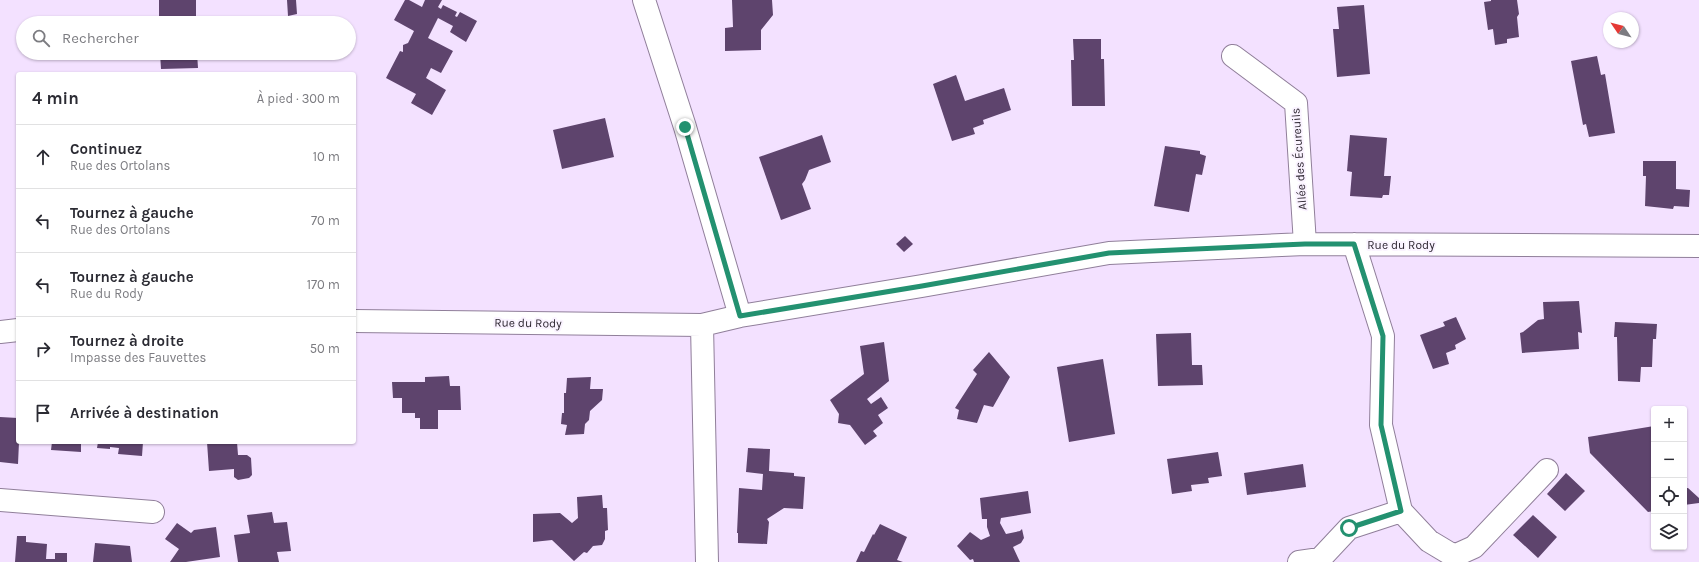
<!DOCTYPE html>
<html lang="fr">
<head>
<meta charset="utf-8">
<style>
  :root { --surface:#fff; --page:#f7f7f7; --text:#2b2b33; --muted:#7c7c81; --line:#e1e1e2 }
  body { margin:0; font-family:Karla,sans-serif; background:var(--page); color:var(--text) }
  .controls { position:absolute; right:12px; bottom:12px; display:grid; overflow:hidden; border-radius:4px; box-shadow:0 1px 3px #0004 }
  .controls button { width:36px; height:36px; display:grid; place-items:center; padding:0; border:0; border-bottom:1px solid var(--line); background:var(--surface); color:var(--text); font:20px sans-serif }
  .compass { position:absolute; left:1603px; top:12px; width:36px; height:36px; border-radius:50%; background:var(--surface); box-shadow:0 1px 3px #0004; rotate:305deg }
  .stop { position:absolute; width:12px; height:12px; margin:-9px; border:3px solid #239170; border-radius:50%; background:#fff }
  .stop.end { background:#239170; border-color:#fff; box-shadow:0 1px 4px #0008 }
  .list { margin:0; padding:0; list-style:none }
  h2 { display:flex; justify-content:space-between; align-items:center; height:52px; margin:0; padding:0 16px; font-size:17px }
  h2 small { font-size:13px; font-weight:400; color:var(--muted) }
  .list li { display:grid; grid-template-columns:26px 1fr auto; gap:12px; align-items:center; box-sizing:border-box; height:64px; padding:0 16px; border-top:1px solid var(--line) }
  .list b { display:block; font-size:15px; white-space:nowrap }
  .list p { margin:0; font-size:13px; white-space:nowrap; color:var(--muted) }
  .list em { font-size:13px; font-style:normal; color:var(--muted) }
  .icon { flex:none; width:22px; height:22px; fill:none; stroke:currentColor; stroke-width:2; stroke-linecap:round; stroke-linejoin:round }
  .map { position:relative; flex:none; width:1699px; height:562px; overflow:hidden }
  .search { position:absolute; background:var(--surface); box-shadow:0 1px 3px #0004; left:16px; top:16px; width:340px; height:44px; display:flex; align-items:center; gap:10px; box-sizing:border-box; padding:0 14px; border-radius:22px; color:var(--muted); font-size:15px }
  .panel { position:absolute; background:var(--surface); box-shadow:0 1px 3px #0004; left:16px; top:72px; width:340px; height:372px; border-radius:4px }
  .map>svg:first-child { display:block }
  .building { fill:#5e446d }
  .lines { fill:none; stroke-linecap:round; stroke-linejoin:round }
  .minor-casing { stroke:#907f9a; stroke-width:24 }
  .minor { stroke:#fff; stroke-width:22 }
  .route { stroke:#239170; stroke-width:5 }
  .labels { text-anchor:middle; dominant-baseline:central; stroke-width:4; stroke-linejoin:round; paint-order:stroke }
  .street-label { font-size:12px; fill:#2d2631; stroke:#faf3ff }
</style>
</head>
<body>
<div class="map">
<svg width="1699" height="562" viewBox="0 0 1699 562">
  <rect width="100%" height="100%" fill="#f3e1ff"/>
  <path class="building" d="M 159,0 L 196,0 L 196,23 L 159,23 Z
    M 287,0 L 296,0 L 297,14 L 288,16 Z
    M 405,0 L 409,0 L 422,7 L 425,0 L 442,0 L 438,7 L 441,9 L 443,5 L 457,12 L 455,16 L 457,17 L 460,12 L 477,21 L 466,42 L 450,32 L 453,26 L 438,18 L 428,38 L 453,51 L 441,73 L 431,68 L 426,78 L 446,90 L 432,115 L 411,103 L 416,94 L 386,78 L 400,51 L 403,52 L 403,45 L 408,43 L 414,31 L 394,20 Z
    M 732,0 L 772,0 L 773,15 L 761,30 L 761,50 L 725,51 L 725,28 L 733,27 Z
    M 1491,0 L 1517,0 L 1519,14 L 1517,17 L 1519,37 L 1507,39 L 1507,43 L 1495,45 L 1493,29 L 1488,30 L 1484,2 L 1491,1 Z
    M 1364,5 L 1370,74 L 1337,77 L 1333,29 L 1339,29 L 1337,7 Z
    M 1073,39 L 1101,39 L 1101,59 L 1104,59 L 1105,106 L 1072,106 L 1071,60 L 1074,60 Z
    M 160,53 L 197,53 L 198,68 L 161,69 Z
    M 1597,56 L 1601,75 L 1605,74 L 1615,133 L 1589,137 L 1586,124 L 1583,125 L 1571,61 Z
    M 956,75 L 965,101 L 1004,88 L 1011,110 L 983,120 L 984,124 L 973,128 L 975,134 L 952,141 L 933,84 Z
    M 605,118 L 614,157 L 562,169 L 553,130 Z
    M 822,135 L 831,162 L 809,170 L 805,180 L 802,184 L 811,209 L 781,220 L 759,157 Z
    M 1350,135 L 1387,138 L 1384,176 L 1391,176 L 1389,195 L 1383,195 L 1382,198 L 1350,196 L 1352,172 L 1347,171 Z
    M 1165,146 L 1200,151 L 1200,154 L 1206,156 L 1202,175 L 1196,174 L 1189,212 L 1154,206 Z
    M 1643,161 L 1676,161 L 1676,189 L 1690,190 L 1689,207 L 1674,206 L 1673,209 L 1645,206 L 1646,176 L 1643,176 Z
    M 905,236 L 913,244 L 904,252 L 896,244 Z
    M 1579,301 L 1582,333 L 1578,332 L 1579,349 L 1522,353 L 1520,333 L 1523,332 L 1538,320 L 1544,319 L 1543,302 Z
    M 1456,317 L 1466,339 L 1455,345 L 1456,349 L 1446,353 L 1449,364 L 1433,369 L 1420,335 L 1445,326 L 1443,322 Z
    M 1615,322 L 1657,324 L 1656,339 L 1653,339 L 1652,367 L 1641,367 L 1640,382 L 1618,381 L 1617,337 L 1614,337 Z
    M 1191,333 L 1192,365 L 1202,365 L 1203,385 L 1158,386 L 1156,334 Z
    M 884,342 L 889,381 L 867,399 L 871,404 L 881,397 L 888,408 L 878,415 L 883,423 L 873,431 L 877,436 L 865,445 L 850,425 L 838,423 L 839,414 L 830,400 L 864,374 L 860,346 Z
    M 989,352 L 1010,377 L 993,407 L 984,405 L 977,423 L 957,419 L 959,410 L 955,408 L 977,374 L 973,370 Z
    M 1103,359 L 1115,434 L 1069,442 L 1057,367 Z
    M 449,376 L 450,386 L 460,386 L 461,410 L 438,410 L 438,429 L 420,429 L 420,418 L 415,418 L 415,413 L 402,413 L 402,398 L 393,398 L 392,382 L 425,382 L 425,377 Z
    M 591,377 L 590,389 L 603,389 L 602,400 L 590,411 L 589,420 L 585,424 L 584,434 L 565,435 L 567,425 L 561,424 L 562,413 L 564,413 L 564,393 L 566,393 L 567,378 Z
    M 0,417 L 18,418 L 19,442 L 18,464 L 0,462 Z
    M 1654,426 L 1654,511 L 1648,512 L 1590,453 L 1588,437 Z
    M 52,442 L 81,442 L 81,452 L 51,450 Z
    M 98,442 L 143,442 L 142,456 L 118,454 L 119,448 L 110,447 L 110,449 L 97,448 Z
    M 207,442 L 237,442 L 238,455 L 247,455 L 251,458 L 252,475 L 249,478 L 238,480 L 234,477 L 234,469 L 209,471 Z
    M 748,448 L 770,449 L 769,471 L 794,473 L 794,476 L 805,477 L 803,509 L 784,508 L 767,519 L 769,522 L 767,544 L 738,543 L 738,533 L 737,533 L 739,488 L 762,490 L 763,474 L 746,472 Z
    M 1218,452 L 1222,476 L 1208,478 L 1209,483 L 1191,485 L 1192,491 L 1172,494 L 1167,459 Z
    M 1303,464 L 1306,487 L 1247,495 L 1244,473 Z
    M 1566,473 L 1585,491 L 1565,511 L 1547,494 Z
    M 1684,488 L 1688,488 L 1699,498 L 1699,503 L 1684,505 Z
    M 1028,491 L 1031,513 L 1001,518 L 1000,523 L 1006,534 L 1020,531 L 1022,529 L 1024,538 L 1021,543 L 1013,547 L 1020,562 L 974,562 L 973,559 L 970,560 L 957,546 L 970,532 L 981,540 L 990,536 L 987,527 L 987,519 L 982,519 L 980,498 Z
    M 602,495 L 603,508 L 607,508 L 608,530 L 605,531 L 605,539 L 602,545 L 593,546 L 587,553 L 584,552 L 574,561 L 552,540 L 533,542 L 533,514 L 560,513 L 572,523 L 578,518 L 577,497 Z
    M 272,512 L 274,523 L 287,522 L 291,551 L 277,552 L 279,562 L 238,562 L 234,535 L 250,533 L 247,515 Z
    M 1533,515 L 1557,537 L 1538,558 L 1513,535 Z
    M 177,523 L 191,533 L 194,530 L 216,527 L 220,557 L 186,562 L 170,562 L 179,549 L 165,539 Z
    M 880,524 L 907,537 L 897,560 L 903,562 L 856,562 L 861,551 L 864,552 L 873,534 L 874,535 Z
    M 17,536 L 26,536 L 26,542 L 47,544 L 46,559 L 55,559 L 55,553 L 67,553 L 67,562 L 15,562 Z
    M 95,543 L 130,546 L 132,562 L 93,562 Z"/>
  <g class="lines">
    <defs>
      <path id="minor" d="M 644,0 L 685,127 L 740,316
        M 1233,56 L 1296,103 L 1305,244
        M 1354,244 L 1383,336 L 1381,425 L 1401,511 L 1429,541 L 1454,556 L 1474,547 L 1547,470
        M 354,321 L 702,325 L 740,316 L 922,286 L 1109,253 L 1305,244 L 1699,246
        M 702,325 L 707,562
        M 0,332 L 18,330
        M 0,500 L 153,512
        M 1299,562 L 1320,559 L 1349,528 L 1401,511"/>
    </defs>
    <use href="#minor" class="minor-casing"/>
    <use href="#minor" class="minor"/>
  </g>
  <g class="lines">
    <path class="route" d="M 685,127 L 740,316 L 922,286 L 1109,253 L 1305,244 L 1354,244 L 1383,336 L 1381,425 L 1401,511 L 1349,528"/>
  </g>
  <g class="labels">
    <g class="street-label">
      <text transform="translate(1299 159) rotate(-94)">Allée des Écureuils</text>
      <text x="1401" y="245">Rue du Rody</text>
      <text transform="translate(528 323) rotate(1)">Rue du Rody</text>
    </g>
  </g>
</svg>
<div class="controls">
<button>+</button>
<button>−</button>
<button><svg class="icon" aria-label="locate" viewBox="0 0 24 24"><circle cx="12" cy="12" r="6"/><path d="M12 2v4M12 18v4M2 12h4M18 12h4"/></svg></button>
<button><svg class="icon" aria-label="layers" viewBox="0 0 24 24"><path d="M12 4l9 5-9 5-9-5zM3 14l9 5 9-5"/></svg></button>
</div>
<svg class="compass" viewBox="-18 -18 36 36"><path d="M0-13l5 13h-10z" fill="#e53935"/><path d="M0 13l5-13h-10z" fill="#7c7c81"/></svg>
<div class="stop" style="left:1349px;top:528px"></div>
<div class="stop end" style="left:685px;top:127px"></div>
<div class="search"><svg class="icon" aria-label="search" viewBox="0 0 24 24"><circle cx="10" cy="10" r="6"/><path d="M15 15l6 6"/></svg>Rechercher</div>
<section class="panel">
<h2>4 min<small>À pied · 300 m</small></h2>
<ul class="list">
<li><svg class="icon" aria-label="ahead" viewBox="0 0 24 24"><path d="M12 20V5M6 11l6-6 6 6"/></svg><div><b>Continuez</b><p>Rue des Ortolans</p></div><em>10 m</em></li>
<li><svg class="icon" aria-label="left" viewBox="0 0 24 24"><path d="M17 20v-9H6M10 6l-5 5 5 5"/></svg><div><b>Tournez à gauche</b><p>Rue des Ortolans</p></div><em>70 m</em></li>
<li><svg class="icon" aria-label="left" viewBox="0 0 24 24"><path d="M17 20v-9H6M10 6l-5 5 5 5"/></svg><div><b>Tournez à gauche</b><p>Rue du Rody</p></div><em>170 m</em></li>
<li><svg class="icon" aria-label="right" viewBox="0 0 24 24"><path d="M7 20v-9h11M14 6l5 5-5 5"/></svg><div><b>Tournez à droite</b><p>Impasse des Fauvettes</p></div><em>50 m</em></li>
<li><svg class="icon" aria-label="arrive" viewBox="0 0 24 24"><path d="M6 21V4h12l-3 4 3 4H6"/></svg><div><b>Arrivée à destination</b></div></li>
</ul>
</section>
</div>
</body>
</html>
